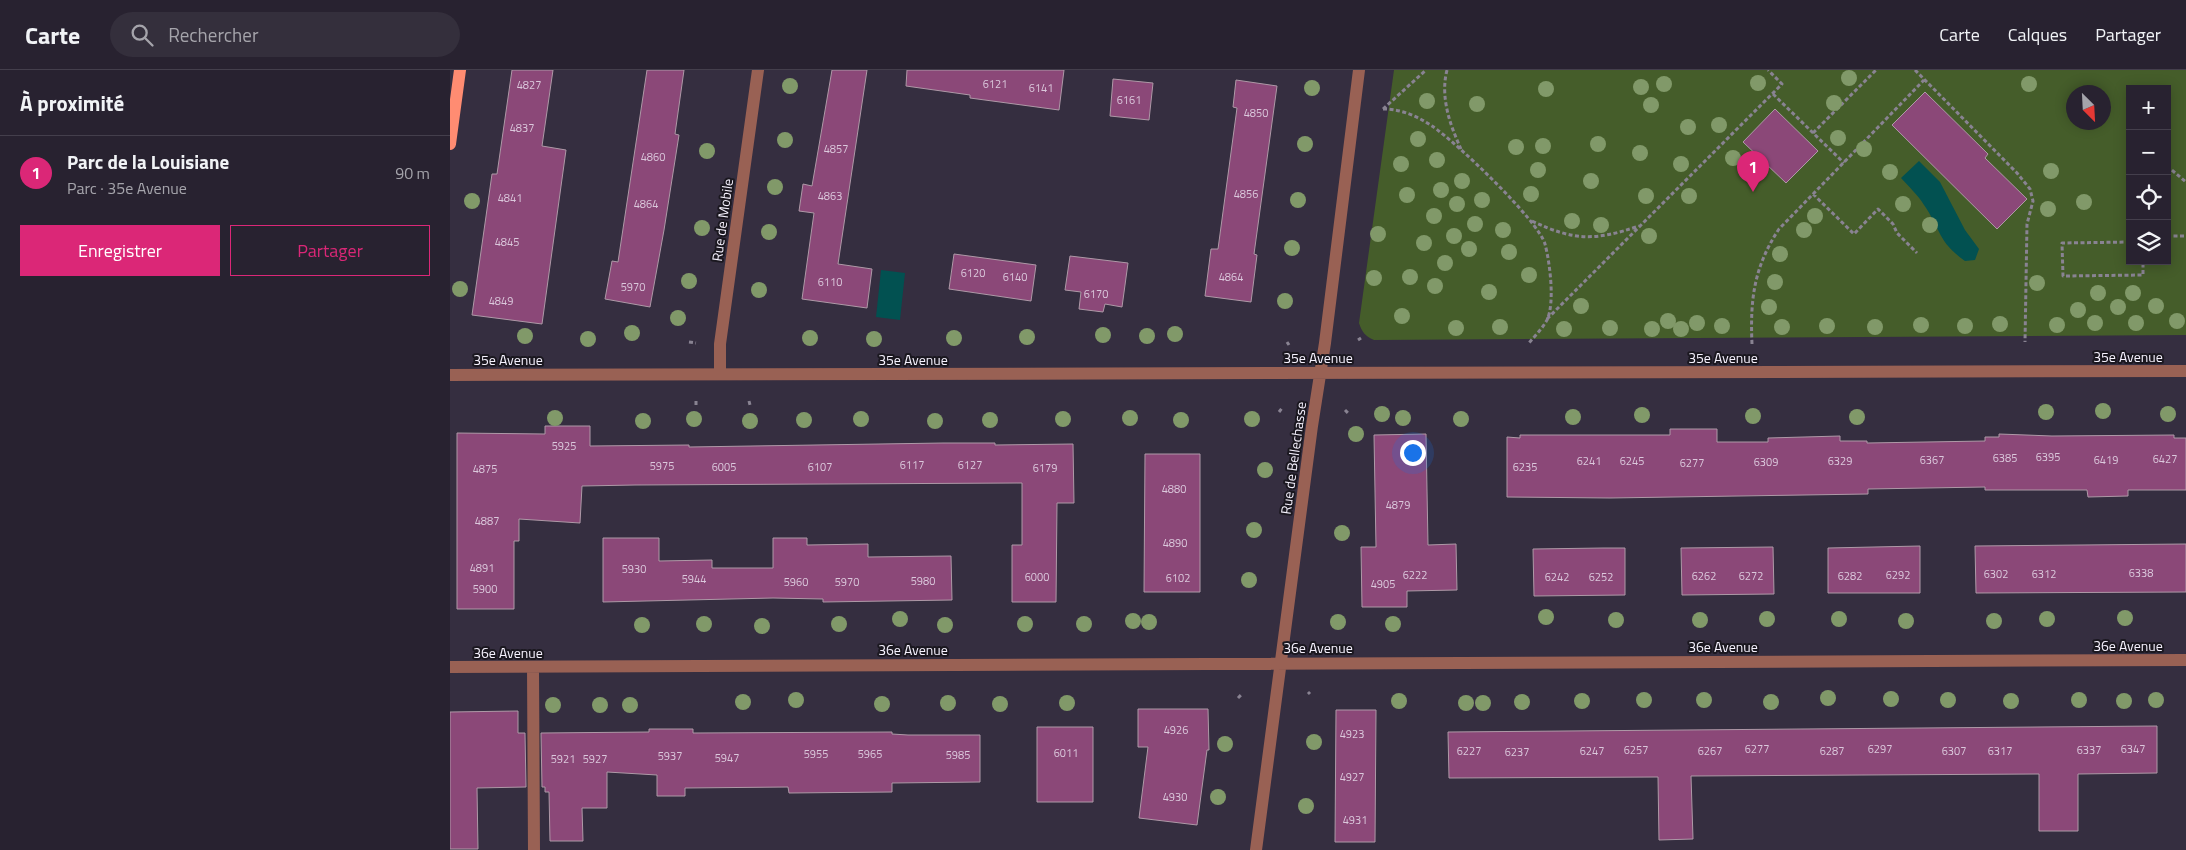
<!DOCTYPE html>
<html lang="fr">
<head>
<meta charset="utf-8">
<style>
  :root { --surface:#282230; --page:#342f3c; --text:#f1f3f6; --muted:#a5a4ab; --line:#443f4c; --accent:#db2777 }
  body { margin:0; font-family:"Titillium Web",sans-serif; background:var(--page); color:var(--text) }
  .controls { position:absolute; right:15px; top:15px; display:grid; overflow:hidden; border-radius:0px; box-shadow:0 2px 12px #0003 }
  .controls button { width:45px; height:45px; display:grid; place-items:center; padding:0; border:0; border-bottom:1px solid var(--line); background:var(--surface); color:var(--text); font:25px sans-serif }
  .compass { position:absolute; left:1616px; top:15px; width:45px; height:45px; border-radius:50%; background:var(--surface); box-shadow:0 2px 12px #0003; rotate:156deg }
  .you { position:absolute; left:962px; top:382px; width:18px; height:18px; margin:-12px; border:4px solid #fff; border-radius:50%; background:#1a73e8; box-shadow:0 0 0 8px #1a73e833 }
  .badge { display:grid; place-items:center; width:32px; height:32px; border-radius:50%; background:var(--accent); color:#fff; font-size:16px; font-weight:700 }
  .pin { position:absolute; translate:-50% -41px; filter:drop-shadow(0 1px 2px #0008) }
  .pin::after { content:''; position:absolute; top:26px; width:18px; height:15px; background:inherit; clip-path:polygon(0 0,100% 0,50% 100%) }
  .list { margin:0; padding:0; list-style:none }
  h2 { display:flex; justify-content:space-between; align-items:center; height:65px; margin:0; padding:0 20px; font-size:21px }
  h2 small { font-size:16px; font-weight:400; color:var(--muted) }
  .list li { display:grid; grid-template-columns:32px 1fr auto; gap:15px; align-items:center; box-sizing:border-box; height:75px; padding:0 20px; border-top:1px solid var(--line) }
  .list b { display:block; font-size:19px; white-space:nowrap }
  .list p { margin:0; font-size:16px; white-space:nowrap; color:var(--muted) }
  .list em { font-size:16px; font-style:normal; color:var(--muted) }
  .actions { display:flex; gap:10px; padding:15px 20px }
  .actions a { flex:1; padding:11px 0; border:1px solid var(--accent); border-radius:0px; text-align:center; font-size:18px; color:var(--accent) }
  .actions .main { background:var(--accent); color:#fff }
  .icon { flex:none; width:28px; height:28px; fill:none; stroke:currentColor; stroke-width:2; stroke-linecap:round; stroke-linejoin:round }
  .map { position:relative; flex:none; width:1736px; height:780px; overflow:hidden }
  header { display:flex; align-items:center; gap:30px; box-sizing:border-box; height:70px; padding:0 25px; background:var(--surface); border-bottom:1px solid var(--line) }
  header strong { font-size:24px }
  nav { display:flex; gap:28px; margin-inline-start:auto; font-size:18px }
  .search { width:350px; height:45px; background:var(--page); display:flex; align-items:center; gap:12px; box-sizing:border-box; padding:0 18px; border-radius:28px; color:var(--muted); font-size:19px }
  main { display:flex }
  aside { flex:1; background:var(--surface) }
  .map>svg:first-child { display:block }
  .green { fill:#455d2a; fill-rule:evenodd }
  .water { fill:#025151 }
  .building { fill:#8b4878; stroke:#ae99a7 }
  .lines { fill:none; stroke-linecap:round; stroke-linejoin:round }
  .path { stroke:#898392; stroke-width:3; stroke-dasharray:4 2.5; stroke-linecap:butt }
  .minor { stroke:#996154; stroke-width:12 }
  .major { stroke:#ff8c72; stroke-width:12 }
  .tree { fill:#819969 }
  .labels { text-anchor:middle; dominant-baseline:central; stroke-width:4; stroke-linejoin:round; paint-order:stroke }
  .number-label { font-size:11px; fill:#dbc8dc }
  .street-label { font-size:14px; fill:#f6f2fe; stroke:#1b1820 }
</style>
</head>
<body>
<header>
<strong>Carte</strong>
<div class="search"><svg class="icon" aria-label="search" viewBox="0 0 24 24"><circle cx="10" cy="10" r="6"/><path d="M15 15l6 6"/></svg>Rechercher</div>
<nav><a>Carte</a><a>Calques</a><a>Partager</a></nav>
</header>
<main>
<aside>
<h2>À proximité<small></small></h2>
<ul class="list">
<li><span class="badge">1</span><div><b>Parc de la Louisiane</b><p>Parc · 35e Avenue</p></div><em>90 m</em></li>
</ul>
<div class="actions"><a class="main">Enregistrer</a><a>Partager</a></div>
</aside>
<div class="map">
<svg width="1736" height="780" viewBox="0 0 1736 780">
  <rect width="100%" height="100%" fill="#352e40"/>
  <path class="green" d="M 944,0 L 1736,0 L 1736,265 L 924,270 C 915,266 912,262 909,253 ZM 1680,19 L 1717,19 L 1717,191 L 1680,191 ZM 1624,22 L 1654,22 L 1654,52 L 1624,52 Z"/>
  <path class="water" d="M 1469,91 L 1490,112 L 1515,160 L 1529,179 L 1525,190 L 1515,191 C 1487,171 1491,159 1474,135 C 1468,125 1459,117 1451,108 Z
    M 431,200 L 455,203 L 450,250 L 426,247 Z"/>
  <path class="building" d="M 62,0 L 103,0 L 92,76 L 116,80 L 92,254 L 22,245 L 42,104 L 47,104 Z
    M 197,0 L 234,0 L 225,64 L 229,65 L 214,160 L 200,237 L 155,229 L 162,191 L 168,192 Z
    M 382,0 L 417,0 L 388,194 L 422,199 L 417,238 L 352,229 L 364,143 L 349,141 L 353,114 L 362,116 Z
    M 457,0 L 614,0 L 609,40 L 520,28 L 520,25 L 456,16 Z
    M 663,9 L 703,13 L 699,50 L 660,46 Z
    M 786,10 L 827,16 L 804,184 L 807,185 L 801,232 L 755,226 L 761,179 L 768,179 L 787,38 L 783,37 Z
    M 1475,22 L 1538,84 L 1535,88 L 1577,129 L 1547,159 L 1442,55 Z
    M 1325,39 L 1368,81 L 1336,113 L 1293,72 Z
    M 504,184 L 586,195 L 581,231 L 499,219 Z
    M 620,186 L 678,193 L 672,237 L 655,234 L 653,242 L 629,239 L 631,222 L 615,220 Z
    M 95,356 L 140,356 L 140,376 L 239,375 L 239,377 L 493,373 L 545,373 L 545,375 L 623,374 L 624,433 L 607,433 L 606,532 L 562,532 L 562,475 L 572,475 L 572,413 L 185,415 L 132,416 L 130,453 L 69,449 L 69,471 L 64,471 L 64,539 L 7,539 L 7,363 L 95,364 Z
    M 1220,359 L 1267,359 L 1267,372 L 1318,372 L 1318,368 L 1390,366 L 1390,371 L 1417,371 L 1417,373 L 1535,371 L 1535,367 L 1549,367 L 1549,364 L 1602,366 L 1724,365 L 1724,368 L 1736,368 L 1736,420 L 1678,420 L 1678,426 L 1638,427 L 1637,420 L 1535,420 L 1535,417 L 1418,419 L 1418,424 L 1160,428 L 1057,427 L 1057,367 L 1070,368 L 1070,365 L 1220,365 Z
    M 976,364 L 978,475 L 1006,474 L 1007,520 L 957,521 L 957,537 L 912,537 L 911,477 L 926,477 L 924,365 Z
    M 695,384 L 750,384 L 750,522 L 694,522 Z
    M 153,468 L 209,468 L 209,491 L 262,490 L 262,498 L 323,498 L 323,468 L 357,468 L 357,475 L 418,474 L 418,487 L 501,486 L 502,530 L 373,532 L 373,529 L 323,528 L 153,532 Z
    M 1736,474 L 1736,522 L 1526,523 L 1525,476 Z
    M 1470,476 L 1470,523 L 1378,523 L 1378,478 Z
    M 1323,477 L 1324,524 L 1232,525 L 1231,478 Z
    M 1153,478 L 1175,478 L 1175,525 L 1084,526 L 1083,479 Z
    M 688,639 L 758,639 L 759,680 L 757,680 L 747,755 L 689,748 L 698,677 L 688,677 Z
    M 886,640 L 926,640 L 925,772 L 885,772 Z
    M 68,641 L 68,663 L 75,663 L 76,717 L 27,718 L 28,779 L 0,779 L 0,642 Z
    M 1707,656 L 1707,703 L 1628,704 L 1628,761 L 1589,761 L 1589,704 L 1241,706 L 1243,769 L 1209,770 L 1208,707 L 999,708 L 998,662 Z
    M 587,657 L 643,657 L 643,732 L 587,732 Z
    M 199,659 L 243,659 L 243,663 L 442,662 L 442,664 L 458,665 L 530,665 L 530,712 L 442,713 L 442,722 L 339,723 L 338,717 L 235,718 L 235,726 L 207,726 L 207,705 L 157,702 L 157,738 L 132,738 L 133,771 L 100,771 L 99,722 L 95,722 L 95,717 L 92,717 L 91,663 L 199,662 Z"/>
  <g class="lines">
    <path class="path" d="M 997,0 C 990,27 1000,55 1011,79
      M 1465,0 L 1567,103 L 1580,119 L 1583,131 L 1577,154 L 1575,272
      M 1323,24 L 1394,93
      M 933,39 C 951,39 967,46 982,56 C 1006,72 1088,150 1095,174 C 1100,193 1105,233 1097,250 C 1092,259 1084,267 1078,274
      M 933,39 L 976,0
      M 1363,63 L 1426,0
      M 1717,96 L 1736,112
      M 1363,124 L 1404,164 L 1428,139 L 1443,154 L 1447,163 L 1467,183
      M 1082,151 C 1124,171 1145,171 1189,156
      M 1717,166 L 1736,166
      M 1680,172 L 1612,173 L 1613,206 L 1693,205 L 1693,191
      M 1097,249 L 1332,14 L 1318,0
      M 908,270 L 911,268
      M 239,272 L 246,273
      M 837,272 L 839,275
      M 1302,274 C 1300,229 1304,197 1329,159 L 1474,10
      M 246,331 L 246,336
      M 299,331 L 300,335
      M 895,340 L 898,343
      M 829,342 L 832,338
      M 858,622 L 860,624
      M 788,628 L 791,625"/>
    <path class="minor" d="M 270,304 L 270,274 L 308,0
      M 0,305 L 1736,301
      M 0,597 L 1736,590
      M 83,597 L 84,780
      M 806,780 L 862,356 L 875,273 L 909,0"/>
    <path class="major" d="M 0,74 L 10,0"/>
  </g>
  <g class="tree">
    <circle cx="1399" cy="8" r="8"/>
    <circle cx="1308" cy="13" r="8"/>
    <circle cx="1214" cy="14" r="8"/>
    <circle cx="1579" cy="14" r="8"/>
    <circle cx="340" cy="16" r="8"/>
    <circle cx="1191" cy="17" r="8"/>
    <circle cx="862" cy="18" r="8"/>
    <circle cx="1096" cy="19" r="8"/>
    <circle cx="977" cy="31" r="8"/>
    <circle cx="1384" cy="33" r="8"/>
    <circle cx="1027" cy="34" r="8"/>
    <circle cx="1201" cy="35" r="8"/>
    <circle cx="1269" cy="55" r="8"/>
    <circle cx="1238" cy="57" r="8"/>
    <circle cx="1388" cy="68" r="8"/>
    <circle cx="968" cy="69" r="8"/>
    <circle cx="335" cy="70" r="8"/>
    <circle cx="855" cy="74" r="8"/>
    <circle cx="1148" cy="74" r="8"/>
    <circle cx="1093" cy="76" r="8"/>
    <circle cx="1066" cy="77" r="8"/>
    <circle cx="1414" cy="79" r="8"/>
    <circle cx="257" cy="81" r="8"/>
    <circle cx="1190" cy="83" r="8"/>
    <circle cx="1283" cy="88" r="8"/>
    <circle cx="987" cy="90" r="8"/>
    <circle cx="951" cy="94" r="8"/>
    <circle cx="1231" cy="94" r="8"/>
    <circle cx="1088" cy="100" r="8"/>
    <circle cx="1601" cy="101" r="8"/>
    <circle cx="1440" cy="102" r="8"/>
    <circle cx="1012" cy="111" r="8"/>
    <circle cx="1141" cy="111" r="8"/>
    <circle cx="325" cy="117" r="8"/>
    <circle cx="991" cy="120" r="8"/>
    <circle cx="1081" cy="124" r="8"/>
    <circle cx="957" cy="125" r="8"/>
    <circle cx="1196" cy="126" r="8"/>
    <circle cx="1239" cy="126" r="8"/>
    <circle cx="848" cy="130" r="8"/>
    <circle cx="1032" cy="130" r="8"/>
    <circle cx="22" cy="131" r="8"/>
    <circle cx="1634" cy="132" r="8"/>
    <circle cx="1007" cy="134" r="8"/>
    <circle cx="1453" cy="134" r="8"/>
    <circle cx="1598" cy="139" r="8"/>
    <circle cx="984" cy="146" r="8"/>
    <circle cx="1365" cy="146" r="8"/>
    <circle cx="1122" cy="151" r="8"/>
    <circle cx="1025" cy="154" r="8"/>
    <circle cx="1151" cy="155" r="8"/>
    <circle cx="1480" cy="155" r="8"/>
    <circle cx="252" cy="158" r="8"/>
    <circle cx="1053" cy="160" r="8"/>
    <circle cx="1354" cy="160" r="8"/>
    <circle cx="319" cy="162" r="8"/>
    <circle cx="928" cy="164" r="8"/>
    <circle cx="1004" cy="166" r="8"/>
    <circle cx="1199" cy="166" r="8"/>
    <circle cx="974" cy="173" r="8"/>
    <circle cx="842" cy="178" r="8"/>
    <circle cx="1019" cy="179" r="8"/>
    <circle cx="1059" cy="182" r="8"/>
    <circle cx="1330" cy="184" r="8"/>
    <circle cx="995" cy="193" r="8"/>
    <circle cx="1079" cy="205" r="8"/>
    <circle cx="960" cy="207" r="8"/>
    <circle cx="924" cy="208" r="8"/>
    <circle cx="239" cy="211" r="8"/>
    <circle cx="1325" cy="212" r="8"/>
    <circle cx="1587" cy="213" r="8"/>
    <circle cx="985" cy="216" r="8"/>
    <circle cx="10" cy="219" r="8"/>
    <circle cx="309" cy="220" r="8"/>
    <circle cx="1039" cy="222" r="8"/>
    <circle cx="1648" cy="223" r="8"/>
    <circle cx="1683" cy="223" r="8"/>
    <circle cx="835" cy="231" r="8"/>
    <circle cx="1131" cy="236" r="8"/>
    <circle cx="1706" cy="236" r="8"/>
    <circle cx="1319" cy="237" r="8"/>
    <circle cx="1668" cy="237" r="8"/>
    <circle cx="1628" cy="240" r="8"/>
    <circle cx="952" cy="246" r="8"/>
    <circle cx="228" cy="248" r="8"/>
    <circle cx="1218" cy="251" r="8"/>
    <circle cx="1727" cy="251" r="8"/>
    <circle cx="1247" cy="253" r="8"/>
    <circle cx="1645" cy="253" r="8"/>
    <circle cx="1686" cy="253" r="8"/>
    <circle cx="1550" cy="254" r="8"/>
    <circle cx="1471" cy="255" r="8"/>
    <circle cx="1607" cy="255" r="8"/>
    <circle cx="1272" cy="256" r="8"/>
    <circle cx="1377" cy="256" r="8"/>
    <circle cx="1515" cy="256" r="8"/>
    <circle cx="1050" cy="257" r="8"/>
    <circle cx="1332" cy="257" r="8"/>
    <circle cx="1425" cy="257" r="8"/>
    <circle cx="1006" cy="258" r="8"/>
    <circle cx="1160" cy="258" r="8"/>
    <circle cx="1114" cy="259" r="8"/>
    <circle cx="1202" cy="259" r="8"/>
    <circle cx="1231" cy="259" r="8"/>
    <circle cx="182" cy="263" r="8"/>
    <circle cx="725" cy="264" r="8"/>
    <circle cx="653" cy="265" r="8"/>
    <circle cx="75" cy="266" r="8"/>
    <circle cx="697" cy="266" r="8"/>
    <circle cx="577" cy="267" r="8"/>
    <circle cx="360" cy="268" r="8"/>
    <circle cx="504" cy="268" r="8"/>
    <circle cx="138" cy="269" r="8"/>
    <circle cx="424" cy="269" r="8"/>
    <circle cx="1653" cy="341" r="8"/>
    <circle cx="1596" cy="342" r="8"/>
    <circle cx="932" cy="344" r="8"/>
    <circle cx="1718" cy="344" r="8"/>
    <circle cx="1192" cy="345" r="8"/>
    <circle cx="1303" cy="346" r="8"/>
    <circle cx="1123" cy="347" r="8"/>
    <circle cx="1407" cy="347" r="8"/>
    <circle cx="105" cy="348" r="8"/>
    <circle cx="680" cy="348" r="8"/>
    <circle cx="953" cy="348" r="8"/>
    <circle cx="244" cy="349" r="8"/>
    <circle cx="411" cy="349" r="8"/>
    <circle cx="613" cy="349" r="8"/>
    <circle cx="802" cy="349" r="8"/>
    <circle cx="1011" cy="349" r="8"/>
    <circle cx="354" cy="350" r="8"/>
    <circle cx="540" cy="350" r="8"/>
    <circle cx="731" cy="350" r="8"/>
    <circle cx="193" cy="351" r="8"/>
    <circle cx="300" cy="351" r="8"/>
    <circle cx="485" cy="351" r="8"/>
    <circle cx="906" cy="364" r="8"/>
    <circle cx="815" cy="400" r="8"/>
    <circle cx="804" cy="460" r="8"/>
    <circle cx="892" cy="463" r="8"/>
    <circle cx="799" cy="510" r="8"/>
    <circle cx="1096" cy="547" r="8"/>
    <circle cx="1675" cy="548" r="8"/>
    <circle cx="450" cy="549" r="8"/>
    <circle cx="1317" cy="549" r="8"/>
    <circle cx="1389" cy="549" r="8"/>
    <circle cx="1597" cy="549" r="8"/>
    <circle cx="1166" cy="550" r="8"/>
    <circle cx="1250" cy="550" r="8"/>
    <circle cx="683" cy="551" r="8"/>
    <circle cx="1456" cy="551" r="8"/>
    <circle cx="1544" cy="551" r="8"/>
    <circle cx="699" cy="552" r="8"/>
    <circle cx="888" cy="552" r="8"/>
    <circle cx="254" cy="554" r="8"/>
    <circle cx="389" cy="554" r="8"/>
    <circle cx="575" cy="554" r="8"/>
    <circle cx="634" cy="554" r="8"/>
    <circle cx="943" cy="554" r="8"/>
    <circle cx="192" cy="555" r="8"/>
    <circle cx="495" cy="555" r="8"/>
    <circle cx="312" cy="556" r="8"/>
    <circle cx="1378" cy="628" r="8"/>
    <circle cx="1441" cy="629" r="8"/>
    <circle cx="346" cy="630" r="8"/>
    <circle cx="1194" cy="630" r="8"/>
    <circle cx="1254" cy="630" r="8"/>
    <circle cx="1498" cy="630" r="8"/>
    <circle cx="1629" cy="630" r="8"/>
    <circle cx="1706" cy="630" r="8"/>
    <circle cx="949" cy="631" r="8"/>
    <circle cx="1132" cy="631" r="8"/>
    <circle cx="1561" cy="631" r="8"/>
    <circle cx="1674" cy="631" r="8"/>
    <circle cx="293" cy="632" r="8"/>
    <circle cx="1072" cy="632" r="8"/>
    <circle cx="1321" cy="632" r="8"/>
    <circle cx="498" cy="633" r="8"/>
    <circle cx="617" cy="633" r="8"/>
    <circle cx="1016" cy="633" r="8"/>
    <circle cx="1033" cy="633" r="8"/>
    <circle cx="432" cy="634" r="8"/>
    <circle cx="550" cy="634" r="8"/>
    <circle cx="103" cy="635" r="8"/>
    <circle cx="150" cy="635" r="8"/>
    <circle cx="180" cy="635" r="8"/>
    <circle cx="864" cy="672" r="8"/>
    <circle cx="775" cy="674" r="8"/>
    <circle cx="768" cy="727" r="8"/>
    <circle cx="856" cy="736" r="8"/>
  </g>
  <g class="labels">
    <g class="number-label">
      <text x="545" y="14">6121</text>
      <text x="79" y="15">4827</text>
      <text x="591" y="18">6141</text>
      <text x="679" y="30">6161</text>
      <text x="806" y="43">4850</text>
      <text x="72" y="58">4837</text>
      <text x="386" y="79">4857</text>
      <text x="203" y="87">4860</text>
      <text x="796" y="124">4856</text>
      <text x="380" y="126">4863</text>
      <text x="60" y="128">4841</text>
      <text x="196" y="134">4864</text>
      <text x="57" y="172">4845</text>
      <text x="523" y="203">6120</text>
      <text x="565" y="207">6140</text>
      <text x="781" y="207">4864</text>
      <text x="380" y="212">6110</text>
      <text x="183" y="217">5970</text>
      <text x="646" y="224">6170</text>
      <text x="51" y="231">4849</text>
      <text x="114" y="376">5925</text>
      <text x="1598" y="387">6395</text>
      <text x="1555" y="388">6385</text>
      <text x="1715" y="389">6427</text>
      <text x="1482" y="390">6367</text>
      <text x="1656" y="390">6419</text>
      <text x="1139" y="391">6241</text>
      <text x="1182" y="391">6245</text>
      <text x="1390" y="391">6329</text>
      <text x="1316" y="392">6309</text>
      <text x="1242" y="393">6277</text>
      <text x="462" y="395">6117</text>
      <text x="520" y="395">6127</text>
      <text x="212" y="396">5975</text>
      <text x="274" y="397">6005</text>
      <text x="370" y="397">6107</text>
      <text x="1075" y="397">6235</text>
      <text x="595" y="398">6179</text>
      <text x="35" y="399">4875</text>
      <text x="724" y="419">4880</text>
      <text x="948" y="435">4879</text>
      <text x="37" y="451">4887</text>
      <text x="725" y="473">4890</text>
      <text x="32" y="498">4891</text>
      <text x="184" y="499">5930</text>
      <text x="1691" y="503">6338</text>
      <text x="1546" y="504">6302</text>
      <text x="1594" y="504">6312</text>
      <text x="965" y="505">6222</text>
      <text x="1448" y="505">6292</text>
      <text x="1254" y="506">6262</text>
      <text x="1301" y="506">6272</text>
      <text x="1400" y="506">6282</text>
      <text x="587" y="507">6000</text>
      <text x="1107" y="507">6242</text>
      <text x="1151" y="507">6252</text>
      <text x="728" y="508">6102</text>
      <text x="244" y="509">5944</text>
      <text x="473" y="511">5980</text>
      <text x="346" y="512">5960</text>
      <text x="397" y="512">5970</text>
      <text x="933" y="514">4905</text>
      <text x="35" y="519">5900</text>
      <text x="726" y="660">4926</text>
      <text x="902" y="664">4923</text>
      <text x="1307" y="679">6277</text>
      <text x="1430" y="679">6297</text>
      <text x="1683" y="679">6347</text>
      <text x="1186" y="680">6257</text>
      <text x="1639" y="680">6337</text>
      <text x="1019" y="681">6227</text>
      <text x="1142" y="681">6247</text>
      <text x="1260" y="681">6267</text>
      <text x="1382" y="681">6287</text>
      <text x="1504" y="681">6307</text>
      <text x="1550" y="681">6317</text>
      <text x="1067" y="682">6237</text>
      <text x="616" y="683">6011</text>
      <text x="366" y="684">5955</text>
      <text x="420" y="684">5965</text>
      <text x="508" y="685">5985</text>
      <text x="220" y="686">5937</text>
      <text x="277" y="688">5947</text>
      <text x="113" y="689">5921</text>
      <text x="145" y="689">5927</text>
      <text x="902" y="707">4927</text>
      <text x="725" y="727">4930</text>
      <text x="905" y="750">4931</text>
    </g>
    <g class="street-label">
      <text transform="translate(272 150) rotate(-82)">Rue de Mobile</text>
      <text x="1678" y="286">35e Avenue</text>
      <text x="868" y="287">35e Avenue</text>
      <text x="1273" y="287">35e Avenue</text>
      <text x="58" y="289">35e Avenue</text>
      <text x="463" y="289">35e Avenue</text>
      <text transform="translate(843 388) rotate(-82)">Rue de Bellechasse</text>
      <text x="1678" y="575">36e Avenue</text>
      <text x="1273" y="576">36e Avenue</text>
      <text x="868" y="577">36e Avenue</text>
      <text x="463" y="579">36e Avenue</text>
      <text x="58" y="582">36e Avenue</text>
    </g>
  </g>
</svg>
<div class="controls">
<button>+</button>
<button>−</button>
<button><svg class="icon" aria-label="locate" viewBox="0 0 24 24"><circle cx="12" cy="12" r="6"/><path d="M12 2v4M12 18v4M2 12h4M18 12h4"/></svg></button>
<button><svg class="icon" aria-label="layers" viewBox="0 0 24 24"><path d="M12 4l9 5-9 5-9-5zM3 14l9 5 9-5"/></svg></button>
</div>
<svg class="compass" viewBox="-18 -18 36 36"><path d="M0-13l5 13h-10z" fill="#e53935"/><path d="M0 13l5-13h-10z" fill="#a5a4ab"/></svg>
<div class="you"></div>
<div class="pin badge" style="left:1303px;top:122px">1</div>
</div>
</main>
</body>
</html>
